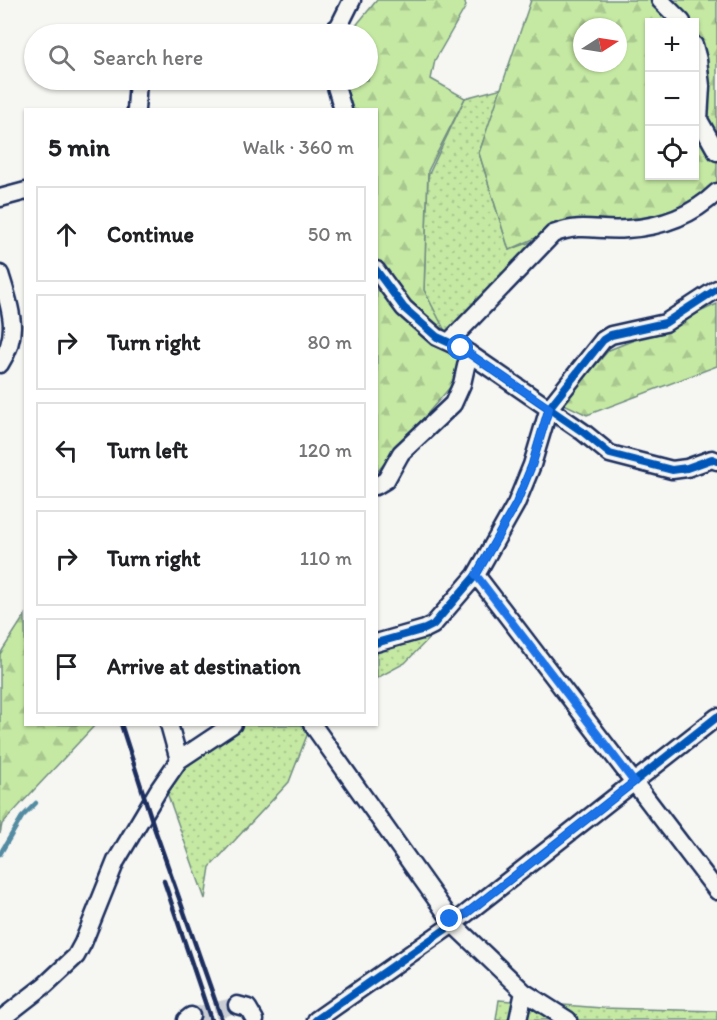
<!DOCTYPE html>
<html lang="en">
<head>
<meta charset="utf-8">
<style>
  :root { --surface:#fff; --page:#f6f6f6; --text:#202124; --muted:#757577; --line:#e0e0e0 }
  body { margin:0; font-family:Itim,sans-serif; background:var(--page); color:var(--text) }
  .controls { position:absolute; right:18px; top:18px; display:grid; overflow:hidden; border-radius:0px; box-shadow:0 2px 4px #0004 }
  .controls button { width:54px; height:54px; display:grid; place-items:center; padding:0; border:0; border-bottom:2px solid var(--line); background:var(--surface); color:var(--text); font:30px sans-serif }
  .compass { position:absolute; left:573px; top:18px; width:54px; height:54px; border-radius:50%; background:var(--surface); box-shadow:0 2px 4px #0004; rotate:78deg }
  .stop { position:absolute; width:18px; height:18px; margin:-14px; border:4px solid #1a73e8; border-radius:50%; background:#fff }
  .stop.end { background:#1a73e8; border-color:#fff; box-shadow:0 2px 6px #0008 }
  .list { margin:0; padding:0; list-style:none }
  h2 { display:flex; justify-content:space-between; align-items:center; height:78px; margin:0; padding:0 24px; font-size:26px }
  h2 small { font-size:20px; font-weight:400; color:var(--muted) }
  .list li { display:grid; grid-template-columns:39px 1fr auto; gap:18px; align-items:center; box-sizing:border-box; height:96px; margin:0 12px 12px; padding:0 12px; border:2px solid var(--line); border-radius:0px }
  .list b { display:block; font-size:22px; white-space:nowrap }
  .list em { font-size:20px; font-style:normal; color:var(--muted) }
  .icon { flex:none; width:33px; height:33px; fill:none; stroke:currentColor; stroke-width:2; stroke-linecap:round; stroke-linejoin:round }
  .map { position:relative; flex:none; width:717px; height:1020px; overflow:hidden }
  .search { position:absolute; background:var(--surface); box-shadow:0 2px 4px #0004; left:24px; top:24px; width:354px; height:66px; display:flex; align-items:center; gap:15px; box-sizing:border-box; padding:0 21px; border-radius:33px; color:var(--muted); font-size:22px }
  .panel { position:absolute; background:var(--surface); box-shadow:0 2px 4px #0004; left:24px; top:108px; width:354px; height:618px; border-radius:0px }
  .map>svg:first-child { display:block }
  .grass { fill:url(#grass-dots); stroke:#708c80; stroke-width:1.5 }
  .forest { fill:url(#forest-firs); stroke:#708c80; stroke-width:1.5; fill-rule:evenodd }
  .lines { fill:none; stroke-linecap:round; stroke-linejoin:round }
  .stream { stroke:#528ba2; stroke-width:4.5 }
  .minor-tunnel { stroke:#caced4; stroke-width:16; stroke-dasharray:16 8; stroke-linecap:butt }
  .minor-casing { stroke:#1b2f5e; stroke-width:21 }
  .minor { stroke:#f6f6f2; stroke-width:16 }
  .rail { stroke:#1b2f5e; stroke-width:4.5 }
  .cycleway-casing { stroke:#f6f6f2; stroke-width:11 }
  .cycleway { stroke:#0057b8; stroke-width:8 }
  .route { stroke:#1a73e8; stroke-width:8 }
</style>
</head>
<body>
<div class="map">
<svg width="717" height="1020" viewBox="0 0 717 1020">
  <defs>
    <pattern id="grass-dots" width="8" height="8" patternUnits="userSpaceOnUse" patternTransform="scale(1.5)"><rect width="8" height="8" fill="#c5e9a3"/><path d="M2 2h.1M6 6h.1" fill="none" stroke="#a9c88f" stroke-width="1.8" stroke-linecap="round"/></pattern>
    <pattern id="forest-firs" width="22" height="20" patternUnits="userSpaceOnUse" patternTransform="scale(1.5)"><rect width="22" height="20" fill="#c5e9a3"/><path d="M5 1l3.5 6h-7zM16 11l3.5 6h-7z" fill="#a9c88f"/></pattern>
  </defs>
  <rect width="100%" height="100%" fill="#f6f6f2"/>
  <filter id="ink" filterUnits="userSpaceOnUse"><feTurbulence type="fractalNoise" baseFrequency=".0167" numOctaves="2"/><feDisplacementMap in="SourceGraphic" scale="12" xChannelSelector="R" yChannelSelector="G"/><feConvolveMatrix kernelMatrix="1 2 1 2 8 2 1 2 1" color-interpolation-filters="sRGB"/></filter>
  <g filter="url(#ink)">
    <path class="grass" d="M 502,88 L 479,153 L 509,250 L 553,234 L 449,342 L 424,290 L 428,176 L 465,98 Z
      M 439,628 L 405,663 L 377,678 L 377,645 Z
      M 234,725 L 311,725 L 289,782 L 210,867 L 205,899 L 165,787 L 179,760 Z
      M 499,1000 L 602,1008 L 717,1011 L 717,1020 L 496,1020 Z"/>
    <path class="forest" d="M 377,0 L 464,0 L 466,6 L 435,60 L 431,79 L 465,98 L 428,171 L 424,290 L 465,370 L 377,472 L 376,110 L 336,110 L 336,80 L 368,80 L 368,34 L 349,34 Z
      M 531,0 L 717,0 L 717,192 L 664,221 L 551,231 L 509,250 L 479,153 ZM 650,22 L 694,22 L 694,176 L 650,176 ZM 582,27 L 618,27 L 618,63 L 582,63 Z
      M 717,304 L 717,366 L 587,415 L 562,403 L 609,350 L 667,327 Z
      M 25,615 L 26,724 L 95,725 L 2,824 L 0,834 L 0,654 Z"/>
    <g class="lines">
      <path class="stream" d="M 0,854 L 22,817 L 36,803"/>
      <path class="minor-tunnel" d="M 191,1016 L 237,1005"/>
      <defs>
        <path id="minor" d="M 660,0 L 682,22
          M 329,34 L 339,26 L 352,0
          M 694,45 L 698,60 L 701,86 L 699,120 L 717,152
          M 334,80 L 343,110
          M 136,110 L 138,80
          M 0,198 L 26,191
          M 376,270 L 404,308 L 437,337 L 461,348 L 583,432 L 610,454 L 672,470 L 687,468 L 712,459 L 717,461
          M 0,274 C 10,307 21,333 0,364
          M 449,342 L 553,234 C 584,222 598,232 627,229 C 661,227 693,215 717,192
          M 376,486 L 386,480 L 401,453 L 453,404 L 462,384 L 469,353
          M 476,575 L 717,891
          M 376,643 L 425,629 L 433,625 L 476,575 L 516,504 L 532,465 L 549,408 L 603,340 L 611,335 L 665,323 L 717,289
          M 169,724 L 179,760
          M 312,724 L 456,927 L 524,992 L 568,1020
          M 237,1005 L 248,1008 L 255,1020
          M 0,1020 L 45,985 L 76,956 L 83,943 L 116,861 L 159,789 L 179,760 L 233,724
          M 186,1020 L 191,1016
          M 316,1020 L 453,924 L 717,717
          M 518,1020 L 524,992"/>
      </defs>
      <use href="#minor" class="minor-casing"/>
      <use href="#minor" class="minor"/>
      <path class="rail" d="M 121,724 L 154,827 L 222,1020
        M 164,881 L 211,1020"/>
      <defs>
        <path id="cycleway" d="M 376,270 L 404,308 L 437,337 L 461,348 L 583,432 L 610,454 L 672,470 L 687,468 L 712,459 L 717,461
          M 376,643 L 425,629 L 433,625 L 476,575 L 516,504 L 532,465 L 549,408 L 603,340 L 611,335 L 665,323 L 717,289
          M 316,1020 L 453,924 L 717,717"/>
      </defs>
      <use href="#cycleway" class="cycleway-casing"/>
      <use href="#cycleway" class="cycleway"/>
    </g>
  </g>
  <g class="lines" filter="url(#ink)">
    <path class="route" d="M 450,919 L 453,924 L 634,782 L 476,575 L 516,504 L 532,465 L 549,408 L 461,348"/>
  </g>
</svg>
<div class="controls">
<button>+</button>
<button>−</button>
<button><svg class="icon" aria-label="locate" viewBox="0 0 24 24"><circle cx="12" cy="12" r="6"/><path d="M12 2v4M12 18v4M2 12h4M18 12h4"/></svg></button>
</div>
<svg class="compass" viewBox="-18 -18 36 36"><path d="M0-13l5 13h-10z" fill="#e53935"/><path d="M0 13l5-13h-10z" fill="#757577"/></svg>
<div class="stop" style="left:461px;top:348px"></div>
<div class="stop end" style="left:450px;top:919px"></div>
<div class="search"><svg class="icon" aria-label="search" viewBox="0 0 24 24"><circle cx="10" cy="10" r="6"/><path d="M15 15l6 6"/></svg>Search here</div>
<section class="panel">
<h2>5 min<small>Walk · 360 m</small></h2>
<ul class="list">
<li><svg class="icon" aria-label="ahead" viewBox="0 0 24 24"><path d="M12 20V5M6 11l6-6 6 6"/></svg><div><b>Continue</b></div><em>50 m</em></li>
<li><svg class="icon" aria-label="right" viewBox="0 0 24 24"><path d="M7 20v-9h11M14 6l5 5-5 5"/></svg><div><b>Turn right</b></div><em>80 m</em></li>
<li><svg class="icon" aria-label="left" viewBox="0 0 24 24"><path d="M17 20v-9H6M10 6l-5 5 5 5"/></svg><div><b>Turn left</b></div><em>120 m</em></li>
<li><svg class="icon" aria-label="right" viewBox="0 0 24 24"><path d="M7 20v-9h11M14 6l5 5-5 5"/></svg><div><b>Turn right</b></div><em>110 m</em></li>
<li><svg class="icon" aria-label="arrive" viewBox="0 0 24 24"><path d="M6 21V4h12l-3 4 3 4H6"/></svg><div><b>Arrive at destination</b></div></li>
</ul>
</section>
</div>
</body>
</html>
